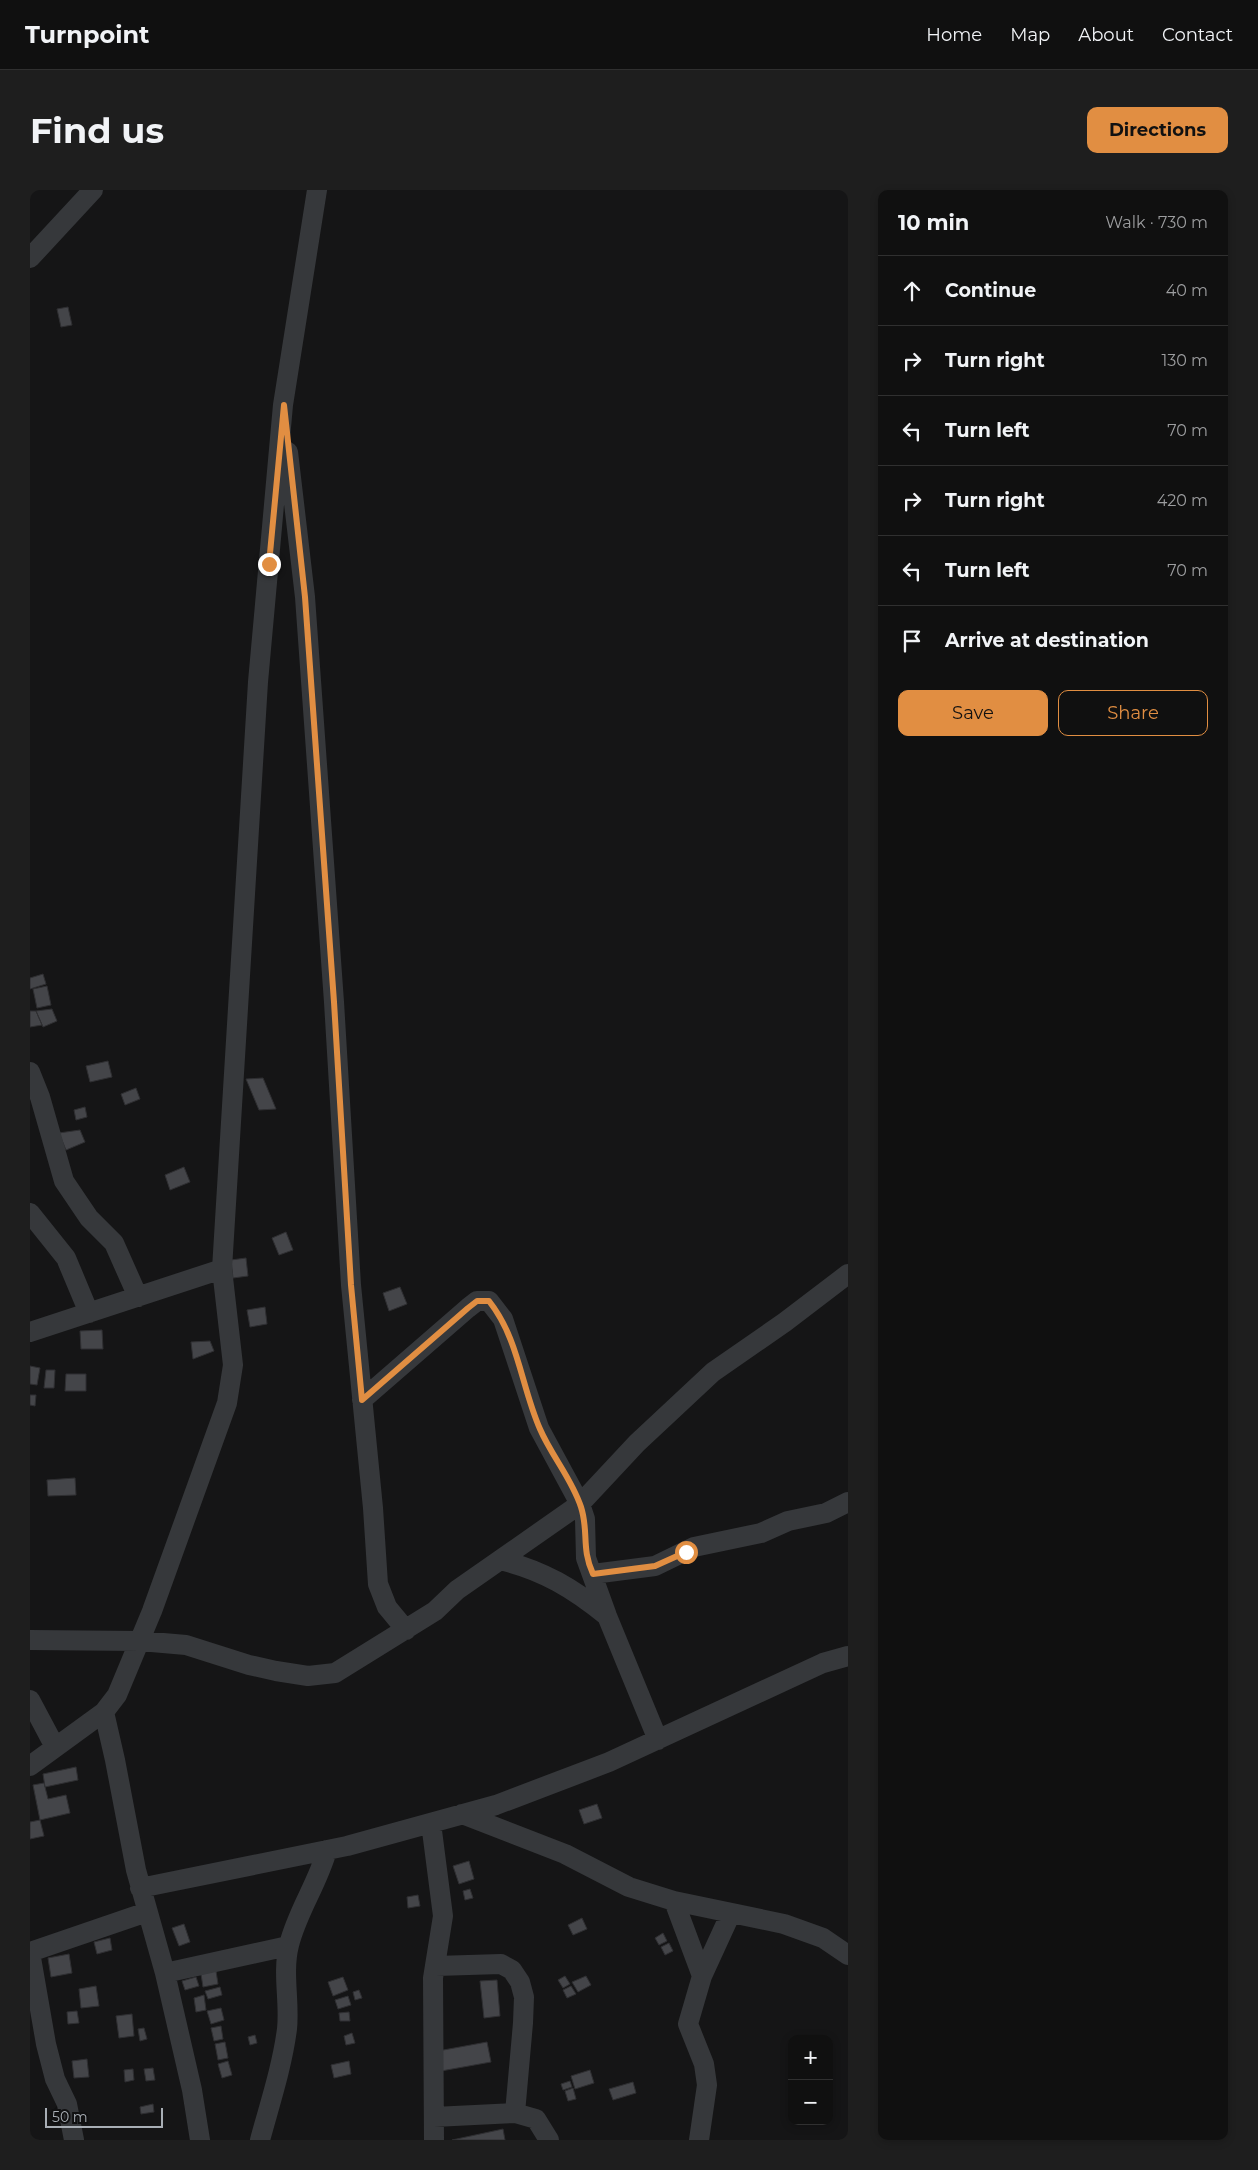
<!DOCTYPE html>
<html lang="en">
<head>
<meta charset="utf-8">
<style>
  :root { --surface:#101010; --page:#1e1e1e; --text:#f1f3f6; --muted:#9c9d9f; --line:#303030; --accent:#e18e42 }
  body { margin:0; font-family:Montserrat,sans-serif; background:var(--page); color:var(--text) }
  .controls { position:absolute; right:15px; bottom:15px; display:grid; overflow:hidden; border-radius:10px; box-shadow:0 2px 8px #0003 }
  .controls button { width:45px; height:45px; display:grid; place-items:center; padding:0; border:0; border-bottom:1px solid var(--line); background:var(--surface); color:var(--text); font:25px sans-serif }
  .scale { position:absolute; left:15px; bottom:12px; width:118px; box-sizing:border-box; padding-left:5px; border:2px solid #a8aeb5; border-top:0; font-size:14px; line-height:18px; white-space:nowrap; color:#a8aeb5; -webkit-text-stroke:4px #101011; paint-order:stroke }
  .stop { position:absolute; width:15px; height:15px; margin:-11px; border:4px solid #e18e42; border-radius:50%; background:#fff }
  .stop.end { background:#e18e42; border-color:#fff; box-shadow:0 1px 5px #0008 }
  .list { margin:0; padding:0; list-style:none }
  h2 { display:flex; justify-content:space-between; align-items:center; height:65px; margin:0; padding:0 20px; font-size:21px }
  h2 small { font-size:16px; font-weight:400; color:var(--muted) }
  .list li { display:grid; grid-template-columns:32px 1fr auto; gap:15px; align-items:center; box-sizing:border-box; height:70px; padding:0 20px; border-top:1px solid var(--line) }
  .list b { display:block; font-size:19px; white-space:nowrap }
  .list em { font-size:16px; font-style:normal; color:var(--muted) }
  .actions { display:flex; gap:10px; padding:15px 20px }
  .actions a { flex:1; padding:11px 0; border:1px solid var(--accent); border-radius:10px; text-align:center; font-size:18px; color:var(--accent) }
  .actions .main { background:var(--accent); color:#111 }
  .icon { flex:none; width:28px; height:28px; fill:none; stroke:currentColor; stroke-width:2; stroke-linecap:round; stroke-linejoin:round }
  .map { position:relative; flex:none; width:818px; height:1950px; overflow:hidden; border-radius:10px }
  header { display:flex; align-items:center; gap:30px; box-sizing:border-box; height:70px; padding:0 25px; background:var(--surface); border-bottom:1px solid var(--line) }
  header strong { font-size:24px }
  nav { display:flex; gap:28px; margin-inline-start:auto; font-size:18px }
  .intro { display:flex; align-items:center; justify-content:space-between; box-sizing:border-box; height:120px; padding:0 30px }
  h1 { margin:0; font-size:35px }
  .button { padding:12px 22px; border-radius:10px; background:var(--accent); color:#111; font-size:18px; font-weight:700 }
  main { display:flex; gap:30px; padding:0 30px }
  aside { flex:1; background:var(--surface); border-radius:10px; box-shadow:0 2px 8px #0003 }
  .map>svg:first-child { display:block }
  .building { fill:#444549; stroke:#2f2f32 }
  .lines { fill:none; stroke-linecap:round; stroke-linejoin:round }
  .minor { stroke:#36383b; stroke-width:20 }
  .route { stroke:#e18e42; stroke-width:6 }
</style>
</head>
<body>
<header>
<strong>Turnpoint</strong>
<nav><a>Home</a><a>Map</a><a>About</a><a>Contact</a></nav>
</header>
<div class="intro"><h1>Find us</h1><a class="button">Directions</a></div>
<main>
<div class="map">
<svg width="818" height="1950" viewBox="0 0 818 1950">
  <rect width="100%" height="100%" fill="#151516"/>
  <path class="building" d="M 38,117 L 42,135 L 31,137 L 27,119 Z
    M 13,784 L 16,794 L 0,799 L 0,788 Z
    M 17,796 L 21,815 L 7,818 L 3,799 Z
    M 22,819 L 27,831 L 13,837 L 6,821 Z
    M 0,821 L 6,821 L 12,835 L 0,837 Z
    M 78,871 L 82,887 L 60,892 L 56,876 Z
    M 233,888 L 246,919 L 229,920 L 216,889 Z
    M 106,898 L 110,909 L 95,915 L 91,904 Z
    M 55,917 L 57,927 L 46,930 L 44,920 Z
    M 50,940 L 55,952 L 36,960 L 29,943 Z
    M 154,977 L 160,992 L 140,1000 L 135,985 Z
    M 256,1042 L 263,1060 L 249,1065 L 242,1048 Z
    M 216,1068 L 218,1086 L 203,1088 L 201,1070 Z
    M 370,1097 L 377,1114 L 359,1121 L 353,1103 Z
    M 235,1117 L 237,1134 L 220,1137 L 217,1120 Z
    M 72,1140 L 73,1159 L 51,1159 L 50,1141 Z
    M 180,1151 L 184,1161 L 163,1169 L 161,1152 Z
    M 0,1176 L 10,1178 L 7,1195 L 0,1194 Z
    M 16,1180 L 25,1180 L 24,1198 L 14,1198 Z
    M 36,1184 L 56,1184 L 56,1201 L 35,1201 Z
    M 0,1205 L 6,1205 L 5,1216 L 0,1215 Z
    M 45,1288 L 46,1305 L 18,1306 L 17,1290 Z
    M 46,1577 L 48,1590 L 15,1597 L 13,1584 Z
    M 14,1593 L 18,1609 L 36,1605 L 40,1623 L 10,1630 L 3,1595 Z
    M 567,1614 L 572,1628 L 554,1634 L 549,1620 Z
    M 10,1630 L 14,1646 L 0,1649 L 0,1632 Z
    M 439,1671 L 444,1689 L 429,1694 L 423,1676 Z
    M 440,1699 L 443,1708 L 435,1710 L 433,1701 Z
    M 388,1705 L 390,1716 L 378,1718 L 377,1707 Z
    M 552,1728 L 557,1739 L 543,1745 L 538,1735 Z
    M 154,1734 L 160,1752 L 149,1756 L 142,1738 Z
    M 633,1743 L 637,1751 L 629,1755 L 625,1748 Z
    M 80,1748 L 82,1760 L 67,1764 L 64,1752 Z
    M 639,1753 L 643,1761 L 635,1765 L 631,1757 Z
    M 39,1764 L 42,1783 L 21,1787 L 18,1768 Z
    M 186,1781 L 188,1794 L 173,1797 L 171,1784 Z
    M 535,1786 L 540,1794 L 533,1798 L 528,1790 Z
    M 556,1786 L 561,1795 L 548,1802 L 542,1792 Z
    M 166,1787 L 169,1796 L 155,1800 L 152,1791 Z
    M 313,1787 L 318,1800 L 303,1806 L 298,1792 Z
    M 467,1790 L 470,1826 L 454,1828 L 450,1791 Z
    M 66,1796 L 69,1816 L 51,1818 L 49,1799 Z
    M 541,1796 L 546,1804 L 537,1808 L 533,1800 Z
    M 190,1797 L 192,1805 L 178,1809 L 175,1801 Z
    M 329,1800 L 332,1808 L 325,1810 L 323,1802 Z
    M 174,1805 L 176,1820 L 166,1822 L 164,1808 Z
    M 318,1806 L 321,1815 L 308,1819 L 305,1810 Z
    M 191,1818 L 194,1830 L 181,1834 L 177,1821 Z
    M 47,1821 L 49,1833 L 38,1834 L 37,1822 Z
    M 319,1822 L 320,1831 L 310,1831 L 309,1823 Z
    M 102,1824 L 104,1846 L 89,1848 L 86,1826 Z
    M 191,1836 L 193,1849 L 184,1851 L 181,1838 Z
    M 114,1838 L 117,1849 L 110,1851 L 108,1839 Z
    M 322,1843 L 325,1853 L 316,1855 L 314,1846 Z
    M 225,1845 L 227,1853 L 220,1855 L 218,1847 Z
    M 195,1852 L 198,1868 L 188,1870 L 185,1854 Z
    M 457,1852 L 461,1872 L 411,1881 L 408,1861 Z
    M 57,1869 L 59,1887 L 44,1888 L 42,1871 Z
    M 198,1871 L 202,1885 L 192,1888 L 188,1874 Z
    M 319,1871 L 321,1884 L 304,1888 L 301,1875 Z
    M 123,1878 L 125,1890 L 116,1891 L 114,1879 Z
    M 103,1879 L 104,1890 L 95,1892 L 94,1880 Z
    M 560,1880 L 564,1893 L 545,1899 L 541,1886 Z
    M 540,1891 L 542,1897 L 533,1900 L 531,1894 Z
    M 603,1892 L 606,1903 L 583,1910 L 579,1899 Z
    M 543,1898 L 546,1909 L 538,1911 L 535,1901 Z
    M 123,1914 L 124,1922 L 111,1924 L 110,1917 Z
    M 473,1939 L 475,1950 L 422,1950 Z"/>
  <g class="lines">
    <path class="minor" d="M 0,68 L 63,0
      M 258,262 L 275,407 L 304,812 L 321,1095 L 343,1318 L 348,1394 L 357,1417 L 376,1440
      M 0,882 L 10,907 L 34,991 L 59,1028 L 84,1053 L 108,1107
      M 0,1023 L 36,1068 L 59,1123
      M 0,1142 L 192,1079
      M 332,1210 L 438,1118 L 447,1111 L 459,1111 L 473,1129 L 509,1238 L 550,1314 L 555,1329 L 556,1368 L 577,1426 L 628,1550
      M 470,1370 C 513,1380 544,1399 577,1426
      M 563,1384 L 625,1376 L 664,1357 L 731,1343 L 758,1331 L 796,1323 L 818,1312
      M 0,1450 L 110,1451 L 156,1455 L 219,1475 L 246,1481 L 278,1486 L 305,1483 L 405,1421 L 427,1400 L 550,1314 L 607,1253 L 683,1182 L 755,1132 L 818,1084
      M 0,1510 L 25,1557
      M 74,1522 L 85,1570 L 106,1680 L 135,1783 L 162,1900 L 170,1950
      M 0,1576 L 74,1522 L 87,1505 L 122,1421 L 197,1213 L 203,1175 L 192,1079 L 228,492 L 253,215 L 287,0
      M 432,1624 L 535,1664 L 599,1697 L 644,1711 L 754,1734 L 793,1748 L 818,1765
      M 401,1633 L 413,1726 L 403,1788 L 404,1950
      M 110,1698 L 317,1656 L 466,1615 L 579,1572 L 793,1473 L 818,1466
      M 644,1711 L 672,1786
      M 0,1762 L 16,1854 L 25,1889 L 37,1914 L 44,1950
      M 0,1762 L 117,1722
      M 406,1776 L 471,1774 L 482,1780 L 490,1792 L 494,1807 L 493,1833 L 485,1923
      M 135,1783 L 258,1756
      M 404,1927 L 485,1923 L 506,1929 L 519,1950
      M 230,1950 C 240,1913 252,1877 257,1839 C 260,1812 252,1783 259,1755 C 267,1722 288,1693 297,1660
      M 669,1950 L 677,1895 L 674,1874 L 658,1834 L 672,1786 L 700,1725"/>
  </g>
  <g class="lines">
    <path class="route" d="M 239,374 L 254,215 L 275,407 L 304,812 L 321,1095 L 332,1210 L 438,1118 L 447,1111 L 459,1111 C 489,1149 491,1196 510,1239 C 521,1265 542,1289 551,1317 C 559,1342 551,1358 563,1384 L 625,1376 L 656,1362"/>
  </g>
</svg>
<div class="controls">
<button>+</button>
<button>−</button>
</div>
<div class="scale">50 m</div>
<div class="stop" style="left:656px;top:1362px"></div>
<div class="stop end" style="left:239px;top:374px"></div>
</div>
<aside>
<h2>10 min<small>Walk · 730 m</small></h2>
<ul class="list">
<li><svg class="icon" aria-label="ahead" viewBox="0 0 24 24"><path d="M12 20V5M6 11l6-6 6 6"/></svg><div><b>Continue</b></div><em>40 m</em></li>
<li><svg class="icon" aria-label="right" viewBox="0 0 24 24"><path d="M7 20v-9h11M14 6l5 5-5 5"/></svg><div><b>Turn right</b></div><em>130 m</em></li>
<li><svg class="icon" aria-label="left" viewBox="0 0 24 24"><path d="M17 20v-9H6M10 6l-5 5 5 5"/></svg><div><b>Turn left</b></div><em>70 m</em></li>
<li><svg class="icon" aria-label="right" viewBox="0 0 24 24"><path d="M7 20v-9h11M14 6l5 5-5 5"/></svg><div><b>Turn right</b></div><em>420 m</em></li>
<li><svg class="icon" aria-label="left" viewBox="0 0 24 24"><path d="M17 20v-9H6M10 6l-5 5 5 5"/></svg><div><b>Turn left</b></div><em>70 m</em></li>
<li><svg class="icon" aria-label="arrive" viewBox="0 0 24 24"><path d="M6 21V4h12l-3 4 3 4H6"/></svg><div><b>Arrive at destination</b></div></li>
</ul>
<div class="actions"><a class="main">Save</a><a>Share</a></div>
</aside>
</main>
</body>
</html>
